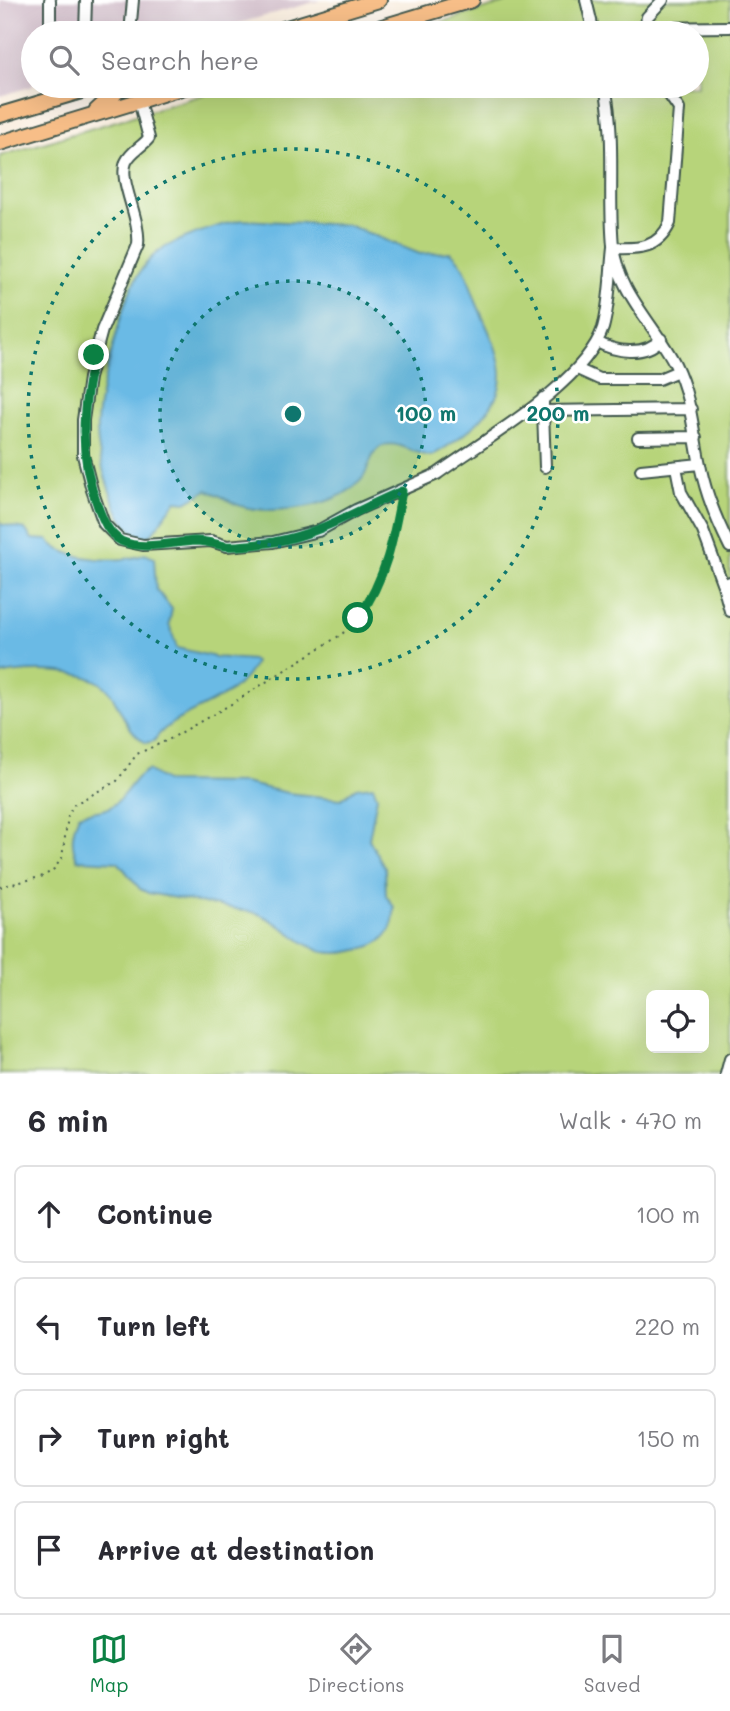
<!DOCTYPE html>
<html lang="en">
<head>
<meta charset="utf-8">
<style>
  :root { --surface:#fff; --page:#f2f2f3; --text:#2b2b33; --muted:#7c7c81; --line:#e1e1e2; --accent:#0b8043 }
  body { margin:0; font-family:Mali,sans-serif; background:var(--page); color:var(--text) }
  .controls { position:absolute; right:21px; bottom:21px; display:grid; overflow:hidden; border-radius:10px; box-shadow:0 7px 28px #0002 }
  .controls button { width:63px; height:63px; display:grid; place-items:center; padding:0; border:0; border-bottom:2px solid var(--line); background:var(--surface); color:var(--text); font:35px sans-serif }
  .stop { position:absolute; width:21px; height:21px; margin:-16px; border:5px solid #0b8043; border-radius:50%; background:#fff }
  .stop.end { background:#0b8043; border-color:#fff; box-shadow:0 2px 7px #0008 }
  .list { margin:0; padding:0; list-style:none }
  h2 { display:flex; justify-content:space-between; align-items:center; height:91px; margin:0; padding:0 28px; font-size:30px }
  h2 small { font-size:23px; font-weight:400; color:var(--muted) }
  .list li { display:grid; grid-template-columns:46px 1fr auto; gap:21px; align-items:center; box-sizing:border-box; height:98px; margin:0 14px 14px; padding:0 14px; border:2px solid var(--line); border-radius:10px }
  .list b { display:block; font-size:26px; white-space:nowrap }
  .list em { font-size:23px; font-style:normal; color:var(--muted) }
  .icon { flex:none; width:38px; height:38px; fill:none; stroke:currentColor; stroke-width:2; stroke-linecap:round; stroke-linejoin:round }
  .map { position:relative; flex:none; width:730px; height:1074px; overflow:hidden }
  .search { position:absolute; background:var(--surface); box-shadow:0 7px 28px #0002; left:21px; right:21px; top:21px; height:77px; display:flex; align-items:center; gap:18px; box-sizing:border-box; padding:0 24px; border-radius:38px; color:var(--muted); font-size:26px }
  .sheet { height:539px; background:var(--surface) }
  nav { display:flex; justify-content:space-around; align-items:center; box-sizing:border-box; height:98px; border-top:2px solid var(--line); background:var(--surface); font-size:19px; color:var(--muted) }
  nav a { display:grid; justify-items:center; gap:4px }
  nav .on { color:var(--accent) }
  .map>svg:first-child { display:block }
  .industrial { fill:#d1bdc9 }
  .green { fill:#b7d47a; stroke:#6b8857; stroke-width:2; fill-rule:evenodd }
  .water { fill:#6abae5; stroke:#447c8c; stroke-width:2 }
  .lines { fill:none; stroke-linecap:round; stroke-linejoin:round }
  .minor-casing { stroke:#40574d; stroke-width:14 }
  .major-casing { stroke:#40574d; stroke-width:18 }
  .path { stroke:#40574d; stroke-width:2; stroke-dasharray:2 5; stroke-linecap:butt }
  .minor { stroke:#fff; stroke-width:10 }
  .major { stroke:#f7be88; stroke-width:14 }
  .route { stroke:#0b8043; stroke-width:9 }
  .ring { fill:none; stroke:#0f766e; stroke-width:3.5; stroke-dasharray:3.5 7 }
  .centre { fill:#0f766e; stroke:#fff; stroke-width:3.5 }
  .ring-label { font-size:21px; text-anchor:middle; font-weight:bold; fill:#0f766e; stroke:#fff; stroke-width:5; stroke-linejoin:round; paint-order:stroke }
</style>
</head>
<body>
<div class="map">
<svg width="730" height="1074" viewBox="0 0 730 1074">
  <rect width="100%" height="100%" fill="#fff"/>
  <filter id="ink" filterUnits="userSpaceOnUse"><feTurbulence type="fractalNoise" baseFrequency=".0143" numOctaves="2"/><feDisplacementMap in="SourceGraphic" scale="14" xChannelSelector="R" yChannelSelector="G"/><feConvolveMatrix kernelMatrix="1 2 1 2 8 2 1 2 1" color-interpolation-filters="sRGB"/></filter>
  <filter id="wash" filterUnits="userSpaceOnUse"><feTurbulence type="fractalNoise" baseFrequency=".00686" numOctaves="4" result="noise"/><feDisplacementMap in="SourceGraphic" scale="28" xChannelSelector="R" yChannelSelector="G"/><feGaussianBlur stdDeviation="1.57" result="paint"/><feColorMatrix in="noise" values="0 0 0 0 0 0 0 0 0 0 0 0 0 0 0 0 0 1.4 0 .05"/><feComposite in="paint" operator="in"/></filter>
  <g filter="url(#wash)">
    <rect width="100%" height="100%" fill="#f8ebda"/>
    <path class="industrial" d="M 0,0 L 128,0 L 126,26 L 122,33 L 33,33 L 33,86 L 0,96 Z
      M 138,0 L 321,0 L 205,33 L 135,33 Z"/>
    <path class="green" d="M 515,0 L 730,0 L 730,1074 L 0,1074 L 0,156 L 232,86 L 697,86 L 697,33 L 405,33 ZM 651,995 L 704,995 L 704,1048 L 651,1048 Z"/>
    <path class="water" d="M 242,220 L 348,225 L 420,254 L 450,252 C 468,265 469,285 477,304 C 497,352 520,383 475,425 C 461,437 447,448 431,456 C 416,455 399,441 385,445 C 370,449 371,468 362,479 C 338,507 275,516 241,506 C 229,502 219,494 207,490 L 186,502 L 176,501 L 150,536 L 138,536 C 123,525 118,513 112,497 C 88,433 96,410 113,346 C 121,317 128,283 150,259 C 166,241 218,225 242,220 Z
      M 0,524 L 25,529 L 32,539 L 48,540 C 63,561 124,564 145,554 L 154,558 L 156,589 L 172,609 L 169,624 L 177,648 L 215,657 L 252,660 L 255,662 C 238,705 173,709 154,741 L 146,743 C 125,729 122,710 109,691 C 91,667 26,669 0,675 Z
      M 148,770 L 167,782 L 244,783 L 288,793 L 341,799 L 356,788 L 373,786 L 377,797 L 369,839 L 385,868 L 386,895 L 394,907 C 395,925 388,940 371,946 C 309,968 305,934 257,913 L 148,893 L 140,889 L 118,862 L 78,860 C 70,846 72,830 79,815 C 89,810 103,813 112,806 C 127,796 132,777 148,770 Z"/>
  </g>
  <g filter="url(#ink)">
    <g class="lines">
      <defs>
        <path id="minor" d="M 586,0 L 594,33
          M 645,28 L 730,27
          M 50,33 L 50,0
          M 85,33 L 86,0
          M 130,33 L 133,0
          M 644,33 L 647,17 L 663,0
          M 605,86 C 616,142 608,192 613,246 C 618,292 655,325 675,364 C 693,400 693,439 703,478 C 709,502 719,525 730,547
          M 139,101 L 149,138 C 142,147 131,151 126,162 C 118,181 141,218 138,245 L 102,330 L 89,378 L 83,420 L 83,455 L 92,490 L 104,524 L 120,540 L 143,545 L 211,541 L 227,546 L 273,542 L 318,531 L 356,510 L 437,474 C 485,439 584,384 603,328 C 610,303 610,274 613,248 C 639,249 658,249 670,223 L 679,109 L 663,86
          M 597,342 C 615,352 645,357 661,339
          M 577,369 L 599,379 L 659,379 L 678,371
          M 543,398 L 543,411 L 691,409
          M 543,411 L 545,467
          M 638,438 L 696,437
          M 676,467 L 681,492 L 703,531 L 723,585
          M 641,470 L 700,464
          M 730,582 L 723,585 L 730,611
          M 726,1074 L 730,1059"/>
        <path id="major" d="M 270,33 L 379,0
          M 362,33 L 472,0
          M 134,86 L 144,90 L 159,89
          M 96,111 L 123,86
          M 0,115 L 98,86
          M 0,143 L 188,86"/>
      </defs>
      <use href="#minor" class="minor-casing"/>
      <use href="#major" class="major-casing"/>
      <path class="path" d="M 0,887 L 44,876 L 54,869 L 62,858 L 68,816 L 73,805 L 117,781 L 137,754 L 170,739 L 233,703 L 342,634 L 358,618 L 378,584 L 394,533 L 400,502"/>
      <use href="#minor" class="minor"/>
      <use href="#major" class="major"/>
    </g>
  </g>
  <g class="lines" filter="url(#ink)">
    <path class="route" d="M 94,355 C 82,408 78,455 98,507 C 103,520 108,533 121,541 C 142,551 173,542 195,541 C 207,541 215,544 226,546 C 240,547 260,544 274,542 C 320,534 359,509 402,491 C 394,536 386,580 358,618"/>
  </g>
  <circle cx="293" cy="414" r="133" fill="#0f766e" fill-opacity=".12"/>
  <g class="ring">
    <circle cx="293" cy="414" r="133"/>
    <circle cx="293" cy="414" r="265"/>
  </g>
  <circle cx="293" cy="414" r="10" class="centre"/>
  <g class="ring-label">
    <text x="426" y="421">100 m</text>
    <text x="558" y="421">200 m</text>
  </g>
</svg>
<div class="controls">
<button><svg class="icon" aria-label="locate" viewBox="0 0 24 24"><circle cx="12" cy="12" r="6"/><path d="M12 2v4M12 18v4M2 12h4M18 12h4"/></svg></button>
</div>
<div class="stop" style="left:358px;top:618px"></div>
<div class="stop end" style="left:94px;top:355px"></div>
<div class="search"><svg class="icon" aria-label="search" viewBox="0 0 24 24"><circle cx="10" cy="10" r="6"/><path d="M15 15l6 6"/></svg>Search here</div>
</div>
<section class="sheet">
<h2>6 min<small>Walk · 470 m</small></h2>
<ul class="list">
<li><svg class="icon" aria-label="ahead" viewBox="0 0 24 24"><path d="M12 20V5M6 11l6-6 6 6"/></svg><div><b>Continue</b></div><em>100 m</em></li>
<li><svg class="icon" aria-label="left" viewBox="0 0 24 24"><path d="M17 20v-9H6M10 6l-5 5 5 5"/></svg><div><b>Turn left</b></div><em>220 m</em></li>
<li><svg class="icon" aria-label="right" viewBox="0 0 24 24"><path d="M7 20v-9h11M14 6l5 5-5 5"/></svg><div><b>Turn right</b></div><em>150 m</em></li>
<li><svg class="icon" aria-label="arrive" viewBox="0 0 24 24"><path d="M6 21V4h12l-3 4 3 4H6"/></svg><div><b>Arrive at destination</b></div></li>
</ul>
</section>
<nav>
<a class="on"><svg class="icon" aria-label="map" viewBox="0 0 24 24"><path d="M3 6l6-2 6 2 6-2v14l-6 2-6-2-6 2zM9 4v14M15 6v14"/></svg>Map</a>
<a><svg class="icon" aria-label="directions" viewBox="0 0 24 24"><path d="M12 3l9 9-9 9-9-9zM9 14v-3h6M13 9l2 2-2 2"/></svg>Directions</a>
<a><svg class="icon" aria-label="saved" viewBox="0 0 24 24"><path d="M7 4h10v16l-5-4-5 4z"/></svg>Saved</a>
</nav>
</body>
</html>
